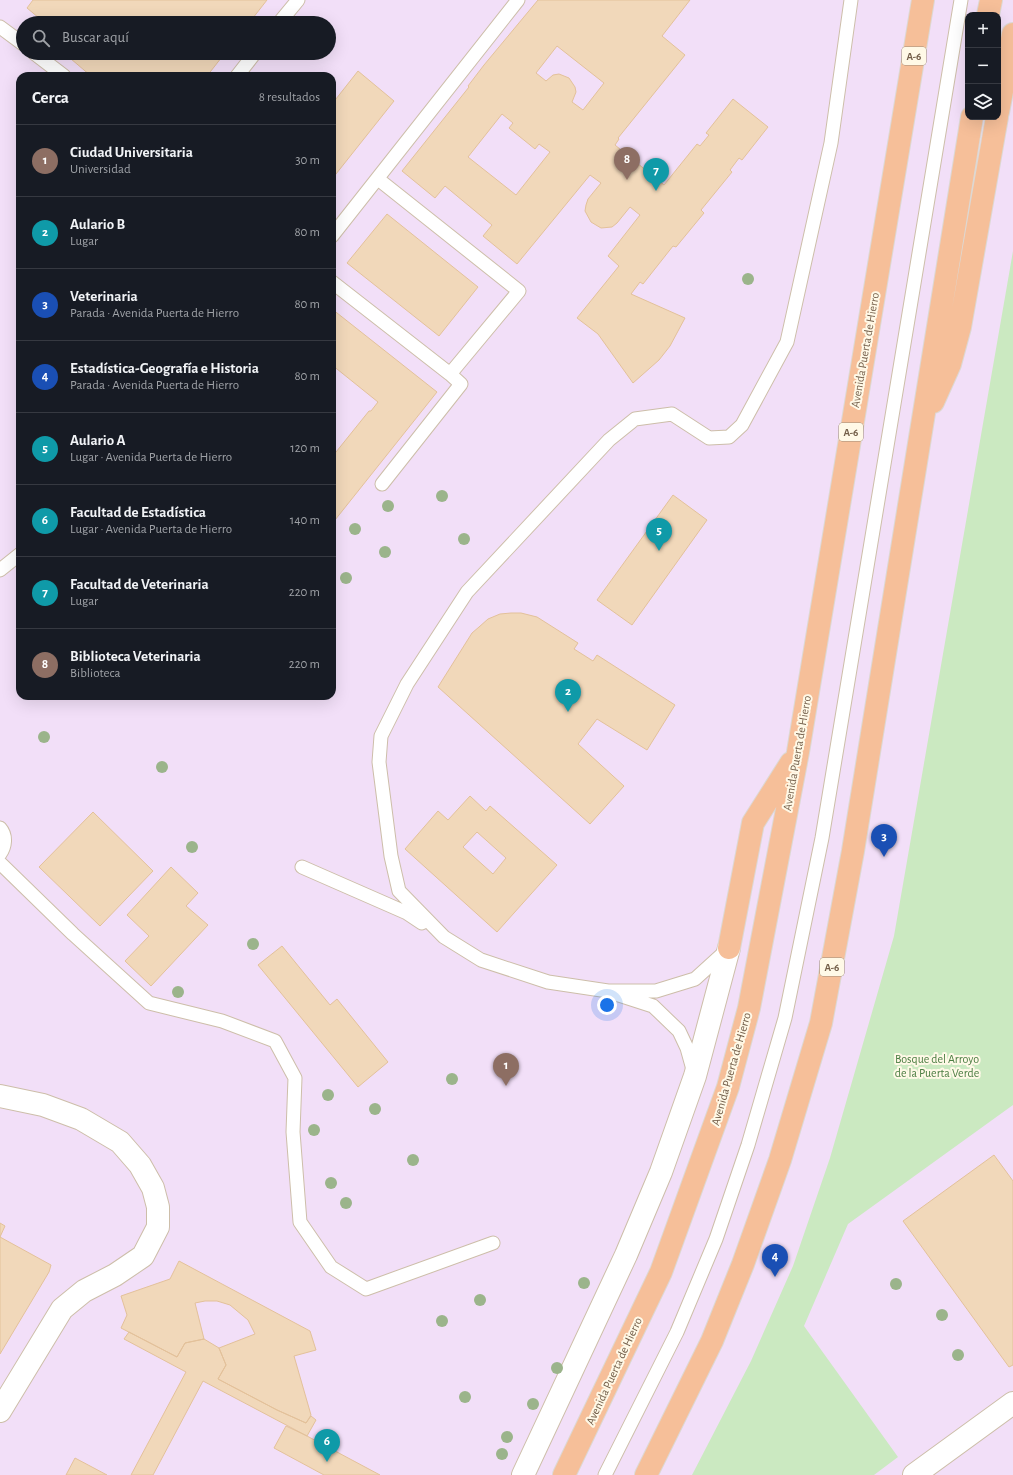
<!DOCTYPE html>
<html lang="es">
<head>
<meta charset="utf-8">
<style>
  :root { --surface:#171b24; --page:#20242c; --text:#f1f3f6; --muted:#9ea1a6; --line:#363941; --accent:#1a73e8 }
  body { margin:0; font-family:"Alegreya Sans",sans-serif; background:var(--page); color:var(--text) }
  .controls { position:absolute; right:12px; top:12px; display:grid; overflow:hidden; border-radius:8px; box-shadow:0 4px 16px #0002 }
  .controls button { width:36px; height:36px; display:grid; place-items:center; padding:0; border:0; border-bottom:1px solid var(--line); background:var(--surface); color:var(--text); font:20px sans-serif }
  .you { position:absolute; left:607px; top:1005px; width:14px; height:14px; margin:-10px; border:3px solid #fff; border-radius:50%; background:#1a73e8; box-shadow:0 0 0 6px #1a73e833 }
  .badge { display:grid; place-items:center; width:26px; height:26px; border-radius:50%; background:var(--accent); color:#fff; font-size:13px; font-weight:700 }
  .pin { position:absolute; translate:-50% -33px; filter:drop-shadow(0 1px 2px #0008) }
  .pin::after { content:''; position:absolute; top:21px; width:14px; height:12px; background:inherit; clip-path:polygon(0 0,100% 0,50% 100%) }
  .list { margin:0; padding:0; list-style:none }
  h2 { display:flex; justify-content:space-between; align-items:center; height:52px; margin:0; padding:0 16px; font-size:17px }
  h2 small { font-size:13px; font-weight:400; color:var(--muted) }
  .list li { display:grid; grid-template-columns:26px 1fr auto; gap:12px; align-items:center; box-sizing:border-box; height:72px; padding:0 16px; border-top:1px solid var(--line) }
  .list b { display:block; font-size:15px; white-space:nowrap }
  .list p { margin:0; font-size:13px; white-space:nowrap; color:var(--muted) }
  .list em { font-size:13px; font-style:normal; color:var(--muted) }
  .icon { flex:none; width:22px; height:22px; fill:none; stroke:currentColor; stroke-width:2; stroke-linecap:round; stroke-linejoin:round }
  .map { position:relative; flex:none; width:1013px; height:1475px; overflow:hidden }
  .search { position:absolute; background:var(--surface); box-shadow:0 4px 16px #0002; left:16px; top:16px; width:320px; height:44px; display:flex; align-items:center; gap:10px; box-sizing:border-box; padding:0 14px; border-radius:22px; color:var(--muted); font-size:15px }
  .panel { position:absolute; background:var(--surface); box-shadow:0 4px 16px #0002; left:16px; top:72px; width:320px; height:628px; border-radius:12px }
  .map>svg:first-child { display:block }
  .education { fill:#f2dff8; fill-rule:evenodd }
  .green { fill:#cbe9c1 }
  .building { fill:#f1d8ba; stroke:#e3c19a; fill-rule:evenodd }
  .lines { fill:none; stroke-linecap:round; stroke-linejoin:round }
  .lane-casing { stroke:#cdbea9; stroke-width:15 }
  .street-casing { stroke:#cdbea9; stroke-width:24 }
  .highway-casing { stroke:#ddd8d3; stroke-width:24 }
  .lane { stroke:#fff; stroke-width:13 }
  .street { stroke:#fff; stroke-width:22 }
  .highway { stroke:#f6bf99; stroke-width:22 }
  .tree { fill:#9bb48b }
  .labels { text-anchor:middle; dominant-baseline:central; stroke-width:4; stroke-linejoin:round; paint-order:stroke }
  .shield { fill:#fff9e7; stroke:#9d8c78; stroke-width:1 }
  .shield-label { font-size:11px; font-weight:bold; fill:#735e49 }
  .street-label { font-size:12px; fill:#735e49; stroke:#fff9e7 }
  .park-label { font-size:12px; fill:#4c7e43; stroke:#fff9e7 }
</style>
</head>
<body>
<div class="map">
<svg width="1013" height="1475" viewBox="0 0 1013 1475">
  <rect width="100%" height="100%" fill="#fcf5e2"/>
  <path class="education" d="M 0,0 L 1013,0 L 1013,1475 L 0,1475 ZM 968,15 L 998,15 L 998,117 L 968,117 ZM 23,23 L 329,23 L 329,53 L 23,53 ZM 20,76 L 332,76 L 332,696 L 20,696 Z"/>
  <path class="green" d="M 1013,251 L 1013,1105 L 848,1224 L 804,1326 L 898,1457 L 874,1475 L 692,1475 L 751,1361 L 793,1266 L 830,1158 L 894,936 Z"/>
  <path class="building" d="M 33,0 L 267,0 L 249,23 L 45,23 L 27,8 Z
    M 538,0 L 690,0 L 662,36 L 685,55 L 618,138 L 619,139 L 615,145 L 664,185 L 697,144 L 700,146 L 709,135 L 706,133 L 733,99 L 768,127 L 742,160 L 739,158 L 730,170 L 732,172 L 701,210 L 704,213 L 676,247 L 673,246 L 643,284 L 640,282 L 631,294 L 685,318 L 670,346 L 659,360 L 633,383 L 598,334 L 577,318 L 619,266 L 608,256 L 640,215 L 630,207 L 617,223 L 612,227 L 601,228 L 591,222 L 585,211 L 586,205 L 588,199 L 601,183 L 590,175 L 517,264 L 483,236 L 492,225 L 445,186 L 435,198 L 402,171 L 469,87 L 468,86 L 484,65 ZM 557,46 L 604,83 L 583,110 L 572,102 L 576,92 L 575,87 L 569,78 L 559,74 L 553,75 L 546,81 L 536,73 ZM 502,114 L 513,123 L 509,128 L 535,149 L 539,144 L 550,152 L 516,195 L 468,157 Z
    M 64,53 L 225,53 L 207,76 L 91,76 Z
    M 358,71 L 394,101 L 332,179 L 332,104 Z
    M 387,214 L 478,287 L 439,336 L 347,263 Z
    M 332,309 L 437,392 L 335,520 L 332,518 L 332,457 L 369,411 L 371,411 L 378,402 L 332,365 Z
    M 673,495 L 707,520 L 632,625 L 597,600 Z
    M 511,613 L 521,613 L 537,617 L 578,643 L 574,649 L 593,661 L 597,655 L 675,705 L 647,750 L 597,719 L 578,744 L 624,786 L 590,824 L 438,687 L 472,633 L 479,627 L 488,619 L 500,614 Z
    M 470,796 L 486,811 L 490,806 L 557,865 L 497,932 L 405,849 L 438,811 L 448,820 ZM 477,832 L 506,858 L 493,874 L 463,847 Z
    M 93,812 L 153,871 L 100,926 L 39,867 Z
    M 171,867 L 198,893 L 186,906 L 208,925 L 151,986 L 125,961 L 149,936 L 127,915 Z
    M 282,946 L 330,1005 L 337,999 L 388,1062 L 358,1087 L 258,965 Z
    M 994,1155 L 1013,1181 L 1013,1365 L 1009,1367 L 903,1221 Z
    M 0,1223 L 5,1226 L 0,1237 L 51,1265 L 49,1272 L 0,1354 Z
    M 179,1261 L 310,1331 L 316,1350 L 294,1356 L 311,1415 L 306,1423 L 277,1410 L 218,1379 L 226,1365 L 219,1348 L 255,1334 L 248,1320 L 230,1305 L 217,1301 L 205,1301 L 195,1303 L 204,1339 L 185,1343 L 177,1357 L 121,1328 L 127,1315 L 121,1296 L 170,1279 Z
    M 129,1332 L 177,1357 L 185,1343 L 204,1339 L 219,1348 L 226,1365 L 218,1379 L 277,1410 L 306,1423 L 311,1416 L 316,1420 L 307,1436 L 203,1381 L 153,1475 L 131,1475 L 186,1372 L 124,1339 Z
    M 286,1426 L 307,1436 L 380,1475 L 324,1475 L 274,1448 Z
    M 75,1458 L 107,1475 L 66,1475 Z"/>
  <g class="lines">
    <defs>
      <path id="lane" d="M 279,23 L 298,0
        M 0,27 L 23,44
        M 34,53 L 64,76
        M 237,76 L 255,53
        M 378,179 L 519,291 L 450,374
        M 332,236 L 518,0
        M 332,282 L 450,374 L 461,384 L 382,484
        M 0,570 L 20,554
        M 0,828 C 7,836 5,847 0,854
        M 0,863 L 73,934 L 149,1003 L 222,1021 L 275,1041 L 295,1078 L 293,1132 L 300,1222 L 331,1267 L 366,1289 L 493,1243
        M 302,867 L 407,913 L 422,923
        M 728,949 L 695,979 L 656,991 L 608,991 L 548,982 L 481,960 L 444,937 L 399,891 L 391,856 L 379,762 L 381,736 L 407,684 L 467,592 L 609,440 L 635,419 L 672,414 L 709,438 L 729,437 L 742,425 L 787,342 L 831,143 L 851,0
        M 619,995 L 653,1006 L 679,1031 L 687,1048 L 694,1073
        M 605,1475 L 677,1332 L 716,1239 L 748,1145 L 785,1018 L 822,838 L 961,0"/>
      <path id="street" d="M 0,1096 L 43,1105 L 81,1119 L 120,1142 L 140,1165 L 153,1188 L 158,1207 L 158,1227 L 143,1256 L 115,1275 L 84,1291 L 62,1309 L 0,1411
        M 523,1475 L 626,1255 L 661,1172 L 695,1076 L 729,948
        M 914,1475 L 1013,1403"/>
      <path id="highway" d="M 988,15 L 991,0
        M 998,112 L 1013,34
        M 933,402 L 950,364 L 960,327 L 997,117
        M 729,948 L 753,823 L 791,763
        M 564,1475 L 661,1272 L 728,1087 L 749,1008 L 798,752 L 923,0
        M 646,1475 L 712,1341 L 743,1264 L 780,1160 L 821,1023 L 853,851 L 972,117"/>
    </defs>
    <use href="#lane" class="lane-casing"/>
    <use href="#street" class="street-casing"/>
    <use href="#highway" class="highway-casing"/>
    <use href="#lane" class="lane"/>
    <use href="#street" class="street"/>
    <use href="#highway" class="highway"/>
  </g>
  <g class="tree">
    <circle cx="748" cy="279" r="6"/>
    <circle cx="442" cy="496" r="6"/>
    <circle cx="388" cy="506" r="6"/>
    <circle cx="355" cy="529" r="6"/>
    <circle cx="464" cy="539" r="6"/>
    <circle cx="385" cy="552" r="6"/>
    <circle cx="346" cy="578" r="6"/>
    <circle cx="44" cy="737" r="6"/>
    <circle cx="162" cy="767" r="6"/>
    <circle cx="192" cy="847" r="6"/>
    <circle cx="253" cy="944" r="6"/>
    <circle cx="178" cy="992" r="6"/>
    <circle cx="452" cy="1079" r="6"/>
    <circle cx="328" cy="1095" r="6"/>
    <circle cx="375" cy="1109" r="6"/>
    <circle cx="314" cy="1130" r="6"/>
    <circle cx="413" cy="1160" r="6"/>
    <circle cx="331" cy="1183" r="6"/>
    <circle cx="346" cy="1203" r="6"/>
    <circle cx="584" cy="1283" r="6"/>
    <circle cx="896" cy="1284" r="6"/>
    <circle cx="480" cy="1300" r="6"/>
    <circle cx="942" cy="1315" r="6"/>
    <circle cx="442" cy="1321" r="6"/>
    <circle cx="958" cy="1355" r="6"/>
    <circle cx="557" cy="1368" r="6"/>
    <circle cx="465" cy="1397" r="6"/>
    <circle cx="533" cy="1404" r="6"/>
    <circle cx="507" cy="1437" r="6"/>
    <circle cx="502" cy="1454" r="6"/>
  </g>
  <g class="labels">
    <g class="shield">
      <rect x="902" y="47" width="24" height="18" rx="3"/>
      <rect x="839" y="423" width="24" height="18" rx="3"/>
      <rect x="820" y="958" width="24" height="18" rx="3"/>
    </g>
    <g class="shield-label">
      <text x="914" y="56">A-6</text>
      <text x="851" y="432">A-6</text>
      <text x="832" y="967">A-6</text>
    </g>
    <g class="street-label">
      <text transform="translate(865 350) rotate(-80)">Avenida Puerta de Hierro</text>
      <text transform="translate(797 753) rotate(-80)">Avenida Puerta de Hierro</text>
      <text transform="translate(731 1069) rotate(-74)">Avenida Puerta de Hierro</text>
      <text transform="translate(614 1371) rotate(-65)">Avenida Puerta de Hierro</text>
    </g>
    <g class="park-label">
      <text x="937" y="1059">Bosque del Arroyo<tspan x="937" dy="14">de la Puerta Verde</tspan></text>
    </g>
  </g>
</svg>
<div class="controls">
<button>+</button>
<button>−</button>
<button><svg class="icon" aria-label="layers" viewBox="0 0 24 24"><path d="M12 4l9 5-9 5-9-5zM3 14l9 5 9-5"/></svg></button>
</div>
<div class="you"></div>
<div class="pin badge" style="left:506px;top:1086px;background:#8d6e63">1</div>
<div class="pin badge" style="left:568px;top:712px;background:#0f9aa8">2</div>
<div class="pin badge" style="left:884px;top:857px;background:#1a4fb4">3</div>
<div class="pin badge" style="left:775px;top:1277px;background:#1a4fb4">4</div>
<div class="pin badge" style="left:659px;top:551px;background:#0f9aa8">5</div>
<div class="pin badge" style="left:327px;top:1462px;background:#0f9aa8">6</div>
<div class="pin badge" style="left:656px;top:191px;background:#0f9aa8">7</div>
<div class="pin badge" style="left:627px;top:180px;background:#8d6e63">8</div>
<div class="search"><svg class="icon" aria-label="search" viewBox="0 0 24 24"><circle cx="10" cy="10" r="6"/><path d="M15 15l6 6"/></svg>Buscar aquí</div>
<section class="panel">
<h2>Cerca<small>8 resultados</small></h2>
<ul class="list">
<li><span class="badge" style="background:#8d6e63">1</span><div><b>Ciudad Universitaria</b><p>Universidad</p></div><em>30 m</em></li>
<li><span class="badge" style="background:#0f9aa8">2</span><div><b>Aulario B</b><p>Lugar</p></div><em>80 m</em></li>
<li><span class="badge" style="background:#1a4fb4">3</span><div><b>Veterinaria</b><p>Parada · Avenida Puerta de Hierro</p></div><em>80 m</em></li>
<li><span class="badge" style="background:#1a4fb4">4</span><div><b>Estadística-Geografía e Historia</b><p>Parada · Avenida Puerta de Hierro</p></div><em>80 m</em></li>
<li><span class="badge" style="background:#0f9aa8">5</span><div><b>Aulario A</b><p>Lugar · Avenida Puerta de Hierro</p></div><em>120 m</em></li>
<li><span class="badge" style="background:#0f9aa8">6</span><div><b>Facultad de Estadística</b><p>Lugar · Avenida Puerta de Hierro</p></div><em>140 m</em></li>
<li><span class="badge" style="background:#0f9aa8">7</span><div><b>Facultad de Veterinaria</b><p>Lugar</p></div><em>220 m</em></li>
<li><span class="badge" style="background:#8d6e63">8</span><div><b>Biblioteca Veterinaria</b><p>Biblioteca</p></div><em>220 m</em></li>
</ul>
</section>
</div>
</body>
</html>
